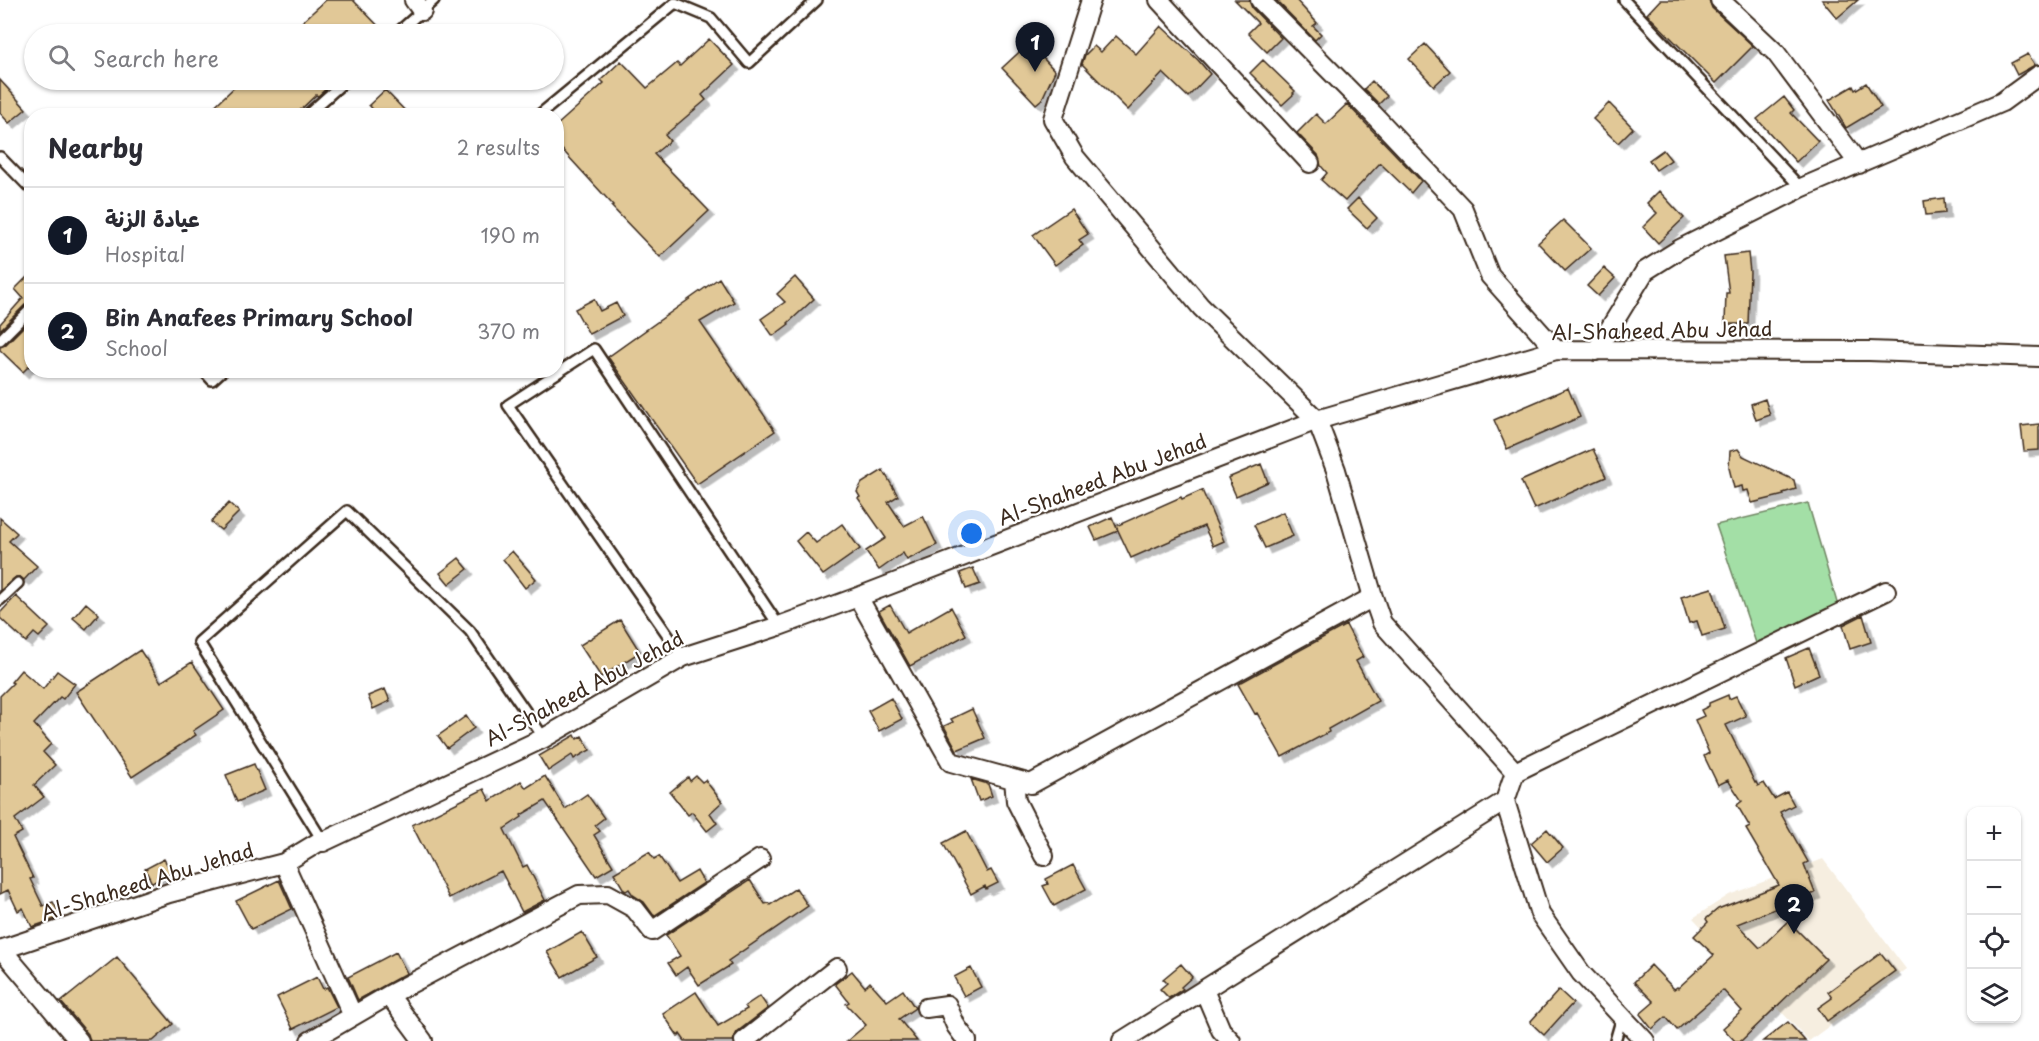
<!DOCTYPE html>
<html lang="en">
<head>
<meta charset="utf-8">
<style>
  :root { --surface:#fff; --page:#f7f7f7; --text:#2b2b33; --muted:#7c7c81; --line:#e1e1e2; --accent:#111827 }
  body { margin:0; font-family:"Playpen Sans","Playpen Sans Arabic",sans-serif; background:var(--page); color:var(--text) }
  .controls { position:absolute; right:18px; bottom:18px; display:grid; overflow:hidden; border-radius:12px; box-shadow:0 2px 4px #0004 }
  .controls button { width:54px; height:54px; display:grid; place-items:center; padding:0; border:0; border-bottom:2px solid var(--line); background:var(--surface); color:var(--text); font:30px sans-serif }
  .you { position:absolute; left:972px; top:534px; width:21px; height:21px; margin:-15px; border:4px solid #fff; border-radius:50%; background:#1a73e8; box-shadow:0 0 0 9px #1a73e833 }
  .badge { display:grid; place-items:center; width:39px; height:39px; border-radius:50%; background:var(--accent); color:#fff; font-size:20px; font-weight:700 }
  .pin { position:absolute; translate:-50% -50px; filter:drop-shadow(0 2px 3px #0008) }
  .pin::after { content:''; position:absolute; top:32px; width:21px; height:18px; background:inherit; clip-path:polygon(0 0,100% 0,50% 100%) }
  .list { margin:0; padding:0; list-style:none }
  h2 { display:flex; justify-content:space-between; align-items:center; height:78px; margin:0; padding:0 24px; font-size:26px }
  h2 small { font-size:20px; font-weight:400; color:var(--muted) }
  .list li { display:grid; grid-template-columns:39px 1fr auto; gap:18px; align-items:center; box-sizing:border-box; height:96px; padding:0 24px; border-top:2px solid var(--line) }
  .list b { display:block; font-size:22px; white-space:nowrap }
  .list p { margin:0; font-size:20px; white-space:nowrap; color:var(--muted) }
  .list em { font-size:20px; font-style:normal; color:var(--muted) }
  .icon { flex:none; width:33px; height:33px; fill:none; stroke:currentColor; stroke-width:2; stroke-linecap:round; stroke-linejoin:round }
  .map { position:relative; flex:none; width:2039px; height:1041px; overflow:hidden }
  .search { position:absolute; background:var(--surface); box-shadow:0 2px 4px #0004; left:24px; top:24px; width:540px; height:66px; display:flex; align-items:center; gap:15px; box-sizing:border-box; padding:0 21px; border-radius:33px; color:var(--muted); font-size:22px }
  .panel { position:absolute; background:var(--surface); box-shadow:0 2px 4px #0004; left:24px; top:108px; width:540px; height:270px; border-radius:24px }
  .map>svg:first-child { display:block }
  .built { fill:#f6eee0 }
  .green { fill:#a3dfa6; stroke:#6f8462; stroke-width:1.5 }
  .building { fill:#e1c897; stroke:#3b2a1e; stroke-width:1.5; filter:url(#shadow) }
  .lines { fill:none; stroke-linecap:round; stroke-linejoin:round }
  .service-casing { stroke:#3b2a1e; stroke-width:14 }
  .minor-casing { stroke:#3b2a1e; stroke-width:22 }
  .service { stroke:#fff; stroke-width:9 }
  .minor { stroke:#fff; stroke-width:18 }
  .labels { text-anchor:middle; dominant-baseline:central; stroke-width:4.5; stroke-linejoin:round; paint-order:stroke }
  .street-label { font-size:20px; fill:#3b2a1e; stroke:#fff }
</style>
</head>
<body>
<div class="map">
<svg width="2039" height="1041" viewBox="0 0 2039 1041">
  <defs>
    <filter id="shadow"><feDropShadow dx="5.5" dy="5.5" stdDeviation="0" flood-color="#0004"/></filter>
  </defs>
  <rect width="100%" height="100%" fill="#fff"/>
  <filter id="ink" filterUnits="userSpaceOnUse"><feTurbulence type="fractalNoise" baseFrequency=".0167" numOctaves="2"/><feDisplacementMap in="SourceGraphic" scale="12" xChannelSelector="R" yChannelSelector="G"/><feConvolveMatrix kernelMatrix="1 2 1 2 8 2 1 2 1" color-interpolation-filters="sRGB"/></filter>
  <g filter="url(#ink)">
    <path class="built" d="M 1823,859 L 1906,969 L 1809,1041 L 1693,918 L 1729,895 Z"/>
    <path class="green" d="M 1808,503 L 1838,606 L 1756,643 L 1716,525 Z"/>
    <path class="building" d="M 326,0 L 353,0 L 386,34 L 289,34 Z
      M 1235,0 L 1249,0 L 1252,8 L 1281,38 L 1267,52 L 1248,33 L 1258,23 Z
      M 1276,0 L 1296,0 L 1317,23 L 1313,26 L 1321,34 L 1315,40 Z
      M 1660,0 L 1709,0 L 1712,8 L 1753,46 L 1716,83 L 1647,14 Z
      M 1822,0 L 1858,0 L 1837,18 Z
      M 1161,26 L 1198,60 L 1210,74 L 1188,97 L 1163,73 L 1128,110 L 1082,64 L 1085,55 L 1094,46 L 1101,52 L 1116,36 L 1136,54 Z
      M 709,39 L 734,65 L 702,95 L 706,100 L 665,135 L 670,141 L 654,154 L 709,211 L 660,257 L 611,206 L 613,205 L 556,143 L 556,126 L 604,83 L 601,80 L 621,61 L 647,88 L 677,63 L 680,66 Z
      M 1029,43 L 1055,71 L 1042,99 L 1036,104 L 1002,68 Z
      M 1425,44 L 1450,71 L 1434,86 L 1409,59 Z
      M 2028,54 L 2035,65 L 2017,75 L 2011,63 Z
      M 1263,60 L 1295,91 L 1293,93 L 1294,94 L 1282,105 L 1250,73 Z
      M 0,80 L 26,109 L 9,123 L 0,113 Z
      M 242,80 L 336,80 L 318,96 L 316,95 L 294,116 L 204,116 Z
      M 1372,81 L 1387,96 L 1379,104 L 1364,89 Z
      M 1866,83 L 1881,107 L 1846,128 L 1829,100 L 1853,86 L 1855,90 Z
      M 385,90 L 410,116 L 379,116 L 369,105 Z
      M 1784,97 L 1794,110 L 1791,113 L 1818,141 L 1796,162 L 1757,119 Z
      M 1609,103 L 1633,128 L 1618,143 L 1593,119 Z
      M 1347,104 L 1421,181 L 1411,193 L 1380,163 L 1345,201 L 1321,180 L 1327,173 L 1321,166 L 1318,155 L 1297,133 L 1316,114 L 1326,124 Z
      M 1663,150 L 1671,160 L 1656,170 L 1649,160 Z
      M 1659,191 L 1684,218 L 1658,243 L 1643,227 L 1657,213 L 1647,203 Z
      M 1358,198 L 1377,218 L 1367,228 L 1347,209 Z
      M 1944,198 L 1945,213 L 1926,215 L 1924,201 Z
      M 1071,209 L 1088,234 L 1079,240 L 1083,245 L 1055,265 L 1033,235 Z
      M 1563,220 L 1591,248 L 1565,271 L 1538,243 Z
      M 1748,253 L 1750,272 L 1748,324 L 1725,324 L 1726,293 L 1729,293 L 1724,256 Z
      M 1604,268 L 1615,278 L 1598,296 L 1587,286 Z
      M 32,272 L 32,301 L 27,303 L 0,330 L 0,324 L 23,298 L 15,289 Z
      M 795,277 L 814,299 L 788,323 L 789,324 L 773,336 L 761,319 L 785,302 L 777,294 Z
      M 719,278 L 734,302 L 700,322 L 775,431 L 697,484 L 608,357 Z
      M 594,299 L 600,311 L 616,303 L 623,316 L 589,334 L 575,309 Z
      M 32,318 L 32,363 L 23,372 L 0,350 L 0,347 L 5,345 Z
      M 1568,388 L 1580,417 L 1507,449 L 1494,420 Z
      M 1765,399 L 1770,415 L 1756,420 L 1751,404 Z
      M 2039,424 L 2039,450 L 2024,451 L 2021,426 Z
      M 1593,449 L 1606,477 L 1534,509 L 1521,481 Z
      M 1738,449 L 1743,456 L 1794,480 L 1796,489 L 1783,493 L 1784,495 L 1752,503 L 1748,490 L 1743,491 L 1742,486 L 1734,488 L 1729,468 L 1730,451 Z
      M 1261,464 L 1268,482 L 1236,496 L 1228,478 Z
      M 883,470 L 898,496 L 888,502 L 904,526 L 923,516 L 937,545 L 907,560 L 903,553 L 879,570 L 866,551 L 886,538 L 858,498 L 860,497 L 857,492 L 862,483 Z
      M 1202,490 L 1224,541 L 1213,546 L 1204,526 L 1131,558 L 1116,526 L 1181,497 L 1182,499 Z
      M 229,503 L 239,512 L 221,530 L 211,522 Z
      M 1283,512 L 1293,536 L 1265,548 L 1254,525 Z
      M 1112,517 L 1118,531 L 1096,540 L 1090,527 Z
      M 0,518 L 17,533 L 9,541 L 37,566 L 24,580 L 20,577 L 16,577 L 0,591 Z
      M 842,524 L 860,549 L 823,575 L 796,541 L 806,532 L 816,543 Z
      M 512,551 L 536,579 L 525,588 L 503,559 Z
      M 459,558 L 468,569 L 449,584 L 440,573 Z
      M 973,568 L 980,584 L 966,589 L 960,573 Z
      M 1712,588 L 1725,629 L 1702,636 L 1697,621 L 1689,623 L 1681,597 Z
      M 16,596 L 49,627 L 39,637 L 34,633 L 26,642 L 0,618 L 0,613 Z
      M 86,603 L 99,614 L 86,629 L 73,618 Z
      M 890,605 L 906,633 L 951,607 L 966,635 L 910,666 L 879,611 Z
      M 1863,615 L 1871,642 L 1850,649 L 1843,625 Z
      M 620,620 L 640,652 L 601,677 L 580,645 Z
      M 1346,625 L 1363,657 L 1356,661 L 1378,701 L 1328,729 L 1329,732 L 1282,757 L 1257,713 L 1255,714 L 1238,684 Z
      M 1809,648 L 1819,674 L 1795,685 L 1786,658 Z
      M 140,650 L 161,682 L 192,662 L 224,710 L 193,731 L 196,735 L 132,777 L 76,692 Z
      M 21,670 L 43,689 L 57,671 L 75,684 L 63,699 L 60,697 L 34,724 L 51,744 L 43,752 L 55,765 L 34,785 L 44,797 L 15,819 L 22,832 L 13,837 L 33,878 L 30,879 L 43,906 L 53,902 L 61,917 L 32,927 L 23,908 L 18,911 L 8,890 L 0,894 L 0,696 L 13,683 L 11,682 Z
      M 385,689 L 390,701 L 373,709 L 368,696 Z
      M 1728,695 L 1729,699 L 1736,696 L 1746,716 L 1726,725 L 1755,783 L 1756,782 L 1758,786 L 1764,783 L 1774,799 L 1787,792 L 1794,805 L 1780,812 L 1808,862 L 1804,864 L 1815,893 L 1737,924 L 1760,948 L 1788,921 L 1826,959 L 1741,1041 L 1735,1041 L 1723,1028 L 1742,1011 L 1723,990 L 1677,1030 L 1666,1017 L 1652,1029 L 1640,1014 L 1654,1002 L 1634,982 L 1651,965 L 1674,989 L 1677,987 L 1678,988 L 1714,955 L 1694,936 L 1708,922 L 1706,919 L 1718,909 L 1779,885 L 1746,829 L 1750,827 L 1737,805 L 1742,801 L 1728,780 L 1718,785 L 1704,756 L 1709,753 L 1695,720 L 1704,716 L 1701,710 L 1709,706 L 1709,703 Z
      M 891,698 L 902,719 L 879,731 L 868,711 Z
      M 972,709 L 985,738 L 957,750 L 944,726 L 953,722 L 951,719 Z
      M 466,716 L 474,728 L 447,748 L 438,736 Z
      M 575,735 L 577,739 L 582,736 L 590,750 L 574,759 L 572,755 L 548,771 L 539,756 Z
      M 254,764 L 265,790 L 237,802 L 226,775 Z
      M 545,776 L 565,809 L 587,794 L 604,818 L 595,825 L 600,831 L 594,835 L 613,866 L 596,876 L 545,801 L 521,815 L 522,817 L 504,829 L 523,867 L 527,865 L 545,900 L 522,912 L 501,871 L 449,898 L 412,825 L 484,789 L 490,801 L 521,781 L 526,788 Z
      M 696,776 L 702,782 L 705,780 L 722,802 L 710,813 L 717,823 L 707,831 L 692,812 L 688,815 L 670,792 L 688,777 L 690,781 Z
      M 971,779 L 988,784 L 992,796 L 979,801 Z
      M 1547,829 L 1563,848 L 1547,862 L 1531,843 Z
      M 966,831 L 987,872 L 991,870 L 998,883 L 986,889 L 985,886 L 971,894 L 943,843 Z
      M 649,852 L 654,859 L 659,856 L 677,883 L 697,871 L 704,883 L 654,916 L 644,902 L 633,895 L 629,889 L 626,891 L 624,890 L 614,873 Z
      M 164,859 L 172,873 L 152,883 L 145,869 Z
      M 1073,865 L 1086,889 L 1054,906 L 1043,886 L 1048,884 L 1046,879 Z
      M 279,880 L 292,909 L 251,929 L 236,901 Z
      M 750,880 L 765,904 L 769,903 L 770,905 L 796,888 L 808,906 L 728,961 L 731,965 L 699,985 L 687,967 L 676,975 L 668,963 L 680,956 L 666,935 Z
      M 582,932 L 597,957 L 562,977 L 547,952 Z
      M 396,952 L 407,973 L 358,1000 L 348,977 Z
      M 1881,953 L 1895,971 L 1827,1021 L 1818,1008 L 1832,998 L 1828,992 Z
      M 117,957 L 173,1024 L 153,1041 L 90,1041 L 88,1034 L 61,1002 Z
      M 1181,964 L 1192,977 L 1181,987 L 1183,989 L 1169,998 L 1160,989 L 1167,983 L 1163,979 Z
      M 971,968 L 981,987 L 964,996 L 954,977 Z
      M 852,971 L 865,987 L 870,982 L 887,1001 L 903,990 L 915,1008 L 899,1019 L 917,1041 L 847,1041 L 866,1025 L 846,1004 L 849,1002 L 835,984 Z
      M 317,977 L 323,989 L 327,987 L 337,1007 L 293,1029 L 277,997 Z
      M 1559,990 L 1573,1003 L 1544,1035 L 1530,1022 Z
      M 696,992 L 718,1026 L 747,1009 L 745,1006 L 760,996 L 768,1008 L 737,1032 L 733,1041 L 685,1041 L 680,1034 L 678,1036 L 663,1014 Z
      M 1788,1022 L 1805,1041 L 1763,1041 Z"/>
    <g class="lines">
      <defs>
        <path id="service" d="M 1624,0 L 1801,188
          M 396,34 L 434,0
          M 306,116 L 346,80
          M 538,116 L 675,3 L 711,18 L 749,63 L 817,0
          M 0,157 L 32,190
          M 0,340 L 32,308
          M 203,370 L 212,380 L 223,370
          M 0,600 L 18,583
          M 683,657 L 508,405 L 594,349 L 779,626
          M 322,840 L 199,642 L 347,511 L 470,631 L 544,738
          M 1615,1041 L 1622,1017"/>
        <path id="minor" d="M 414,0 L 422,11
          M 1091,0 L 1053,119 L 1075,157 L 1201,307 L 1317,420 L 1336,470 L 1373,597 L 1382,623 L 1515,772
          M 1159,0 L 1310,163
          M 1260,0 L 1373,114 L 1463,209 L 1490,276 L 1556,350
          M 1720,0 L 1776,53 L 1859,164
          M 1596,351 L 1645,271 L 1680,249 L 1801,188 L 2002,102 L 2039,75
          M 858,597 L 951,762 L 1031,784 L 1373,597
          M 1515,772 L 1886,591
          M 1515,772 L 1505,801 L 1540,914 L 1581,973 L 1645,1041
          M 1014,780 L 1016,801 L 1044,856
          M 284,863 L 353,1016
          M 0,950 L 169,893 L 284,863 L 322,840 L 323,842 L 544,738 L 683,657 L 779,626 L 858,597 L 1317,420 L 1556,350 L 1869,351 L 2039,357
          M 3,951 L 79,1041
          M 1204,990 L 1221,1030 L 1231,1041
          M 389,995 L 423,1041
          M 926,1008 L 947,1005 L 956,1026 L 967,1041
          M 310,1041 L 389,995 L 579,895 L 608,894 L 635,909 L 652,931 L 760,859
          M 744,1041 L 837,968
          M 1122,1041 L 1505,801"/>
      </defs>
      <use href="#service" class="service-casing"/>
      <use href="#minor" class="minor-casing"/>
      <use href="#service" class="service"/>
      <use href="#minor" class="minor"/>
    </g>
  </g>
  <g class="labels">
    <g class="street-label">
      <text transform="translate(1662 330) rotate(-1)">Al-Shaheed Abu Jehad</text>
      <text transform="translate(1102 479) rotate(-21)">Al-Shaheed Abu Jehad</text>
      <text transform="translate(584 688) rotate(-28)">Al-Shaheed Abu Jehad</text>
      <text transform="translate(147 881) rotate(-17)">Al-Shaheed Abu Jehad</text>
    </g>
  </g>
</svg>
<div class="controls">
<button>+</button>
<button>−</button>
<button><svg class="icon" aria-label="locate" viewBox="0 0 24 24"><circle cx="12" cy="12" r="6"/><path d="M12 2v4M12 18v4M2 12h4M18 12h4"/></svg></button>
<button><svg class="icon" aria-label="layers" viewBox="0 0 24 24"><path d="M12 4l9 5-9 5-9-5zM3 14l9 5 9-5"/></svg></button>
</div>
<div class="you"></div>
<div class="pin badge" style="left:1035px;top:72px">1</div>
<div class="pin badge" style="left:1794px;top:934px">2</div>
<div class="search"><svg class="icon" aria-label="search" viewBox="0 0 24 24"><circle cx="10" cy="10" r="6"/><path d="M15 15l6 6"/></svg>Search here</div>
<section class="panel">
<h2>Nearby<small>2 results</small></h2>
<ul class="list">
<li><span class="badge">1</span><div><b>عيادة الزنة</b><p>Hospital</p></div><em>190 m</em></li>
<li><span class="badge">2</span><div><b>Bin Anafees Primary School</b><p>School</p></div><em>370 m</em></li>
</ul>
</section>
</div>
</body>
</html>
